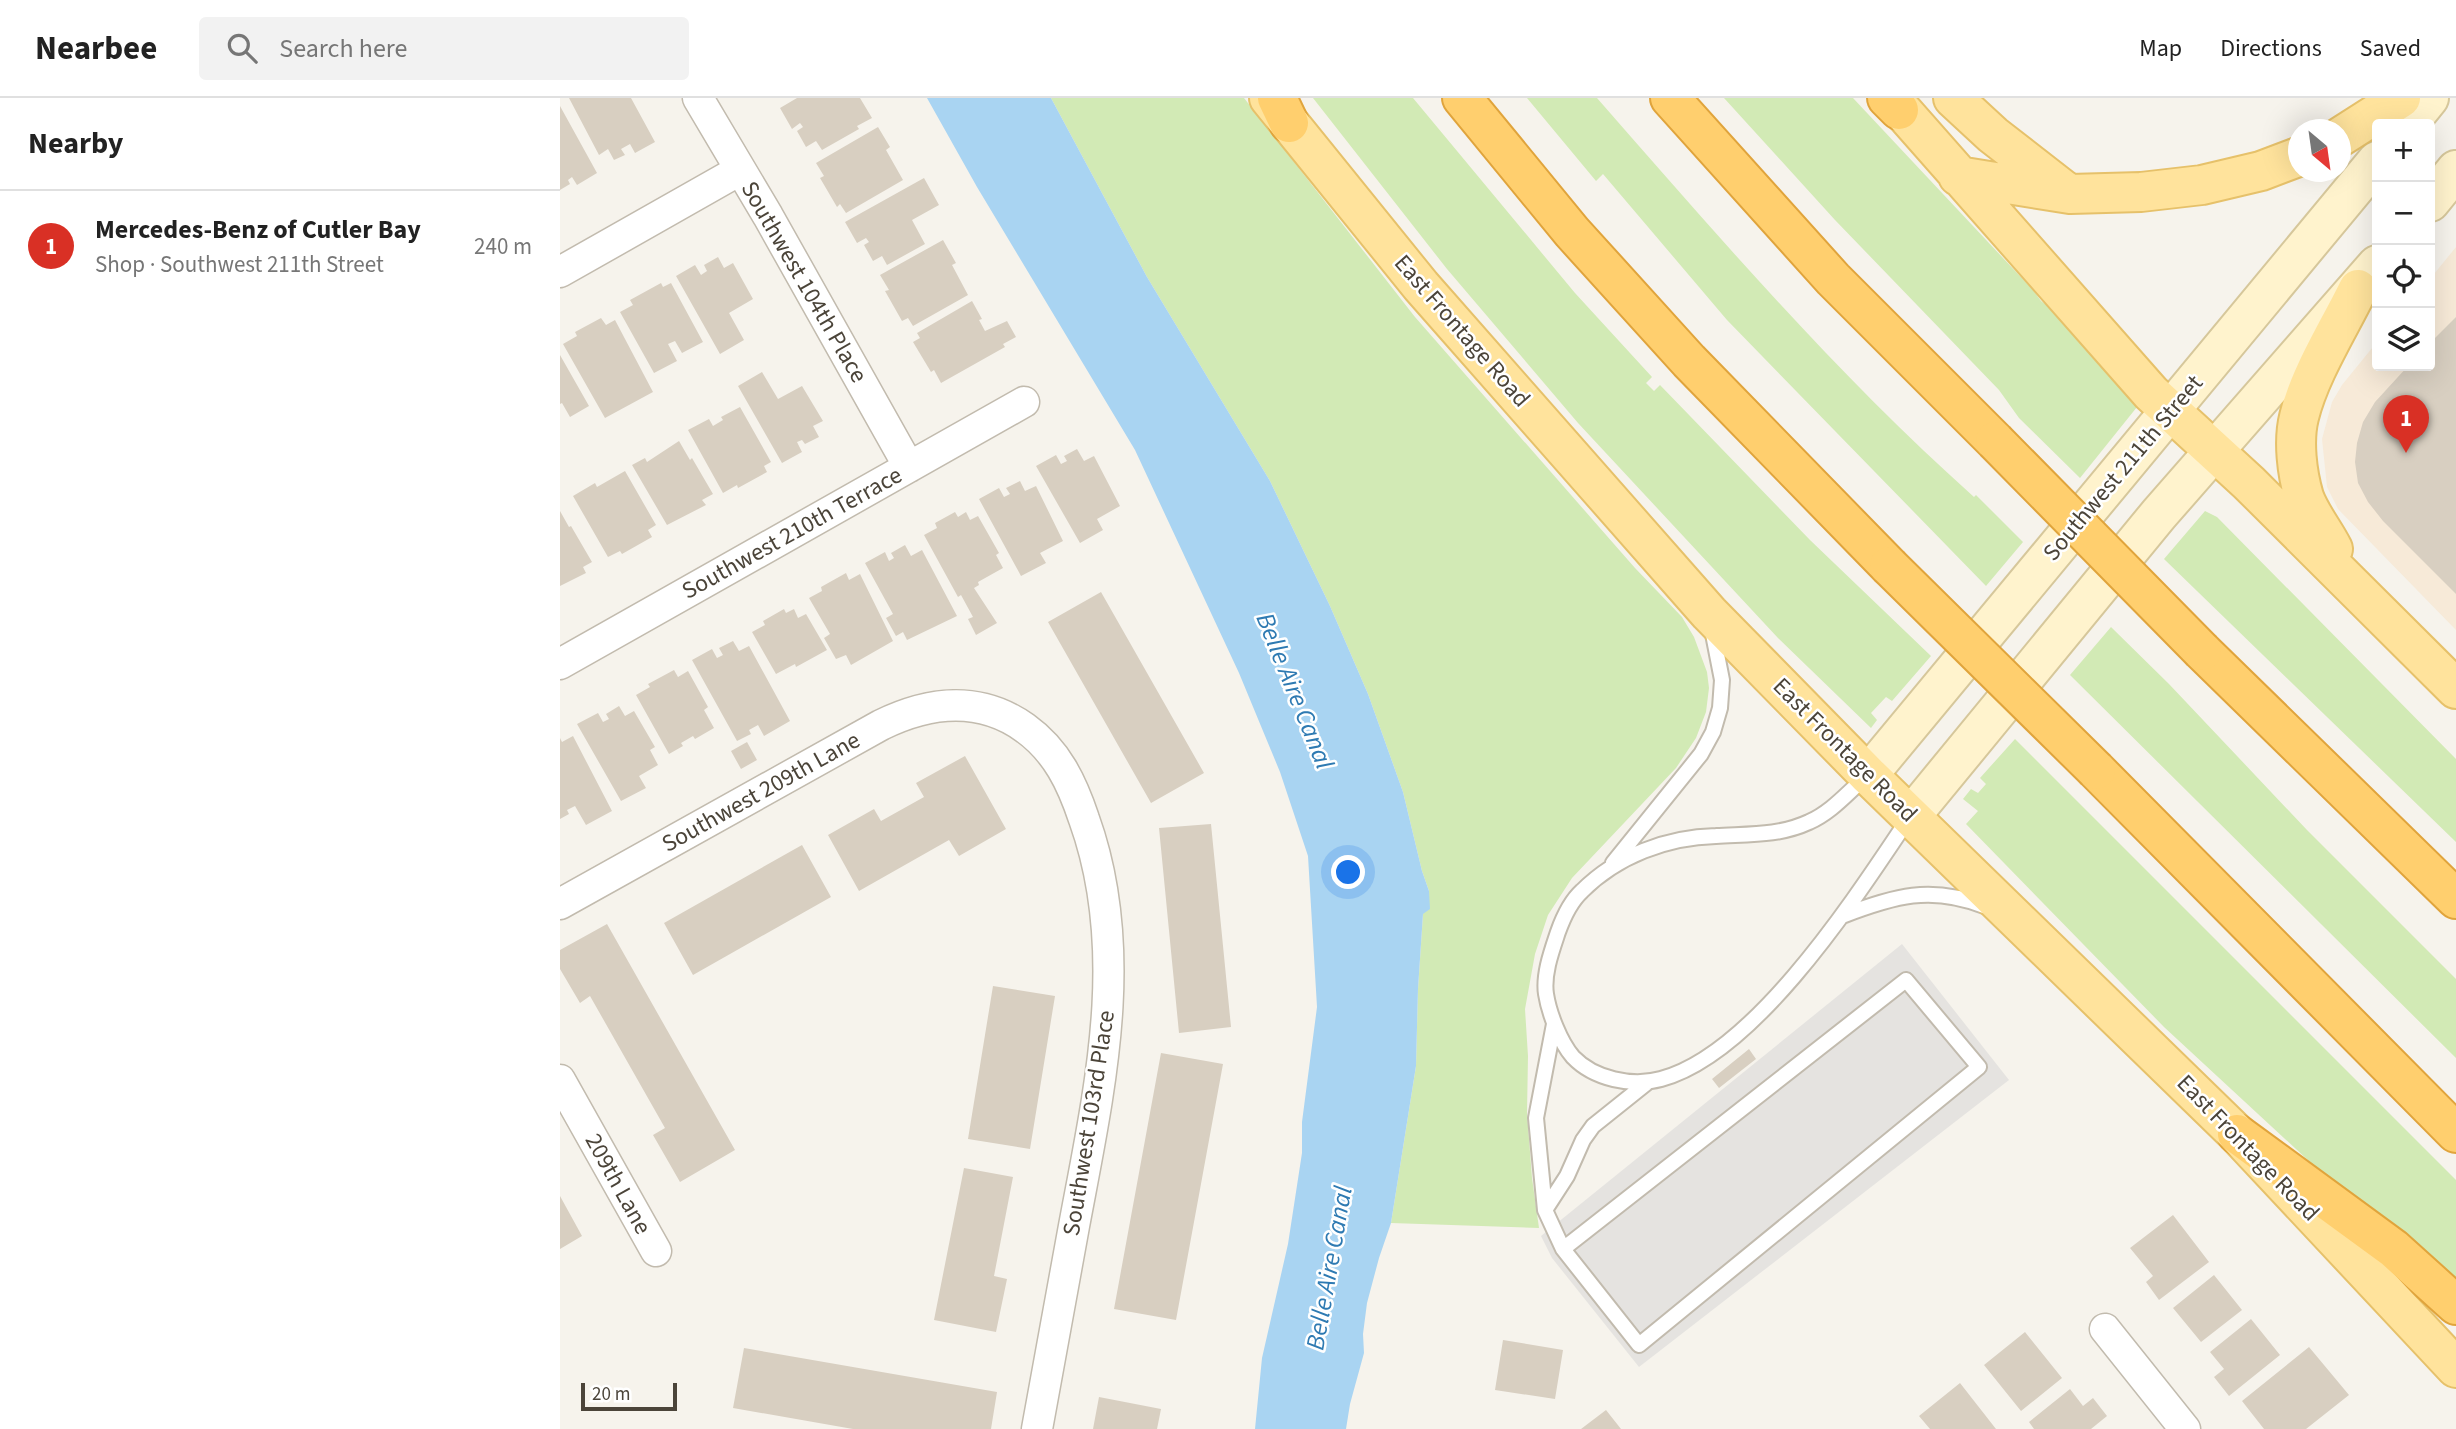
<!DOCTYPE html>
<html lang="en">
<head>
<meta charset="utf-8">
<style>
  :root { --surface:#fff; --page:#f2f2f2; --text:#222; --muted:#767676; --line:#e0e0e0; --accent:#d93025 }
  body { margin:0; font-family:"Source Sans 3",sans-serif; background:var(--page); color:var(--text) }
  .controls { position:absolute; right:21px; top:21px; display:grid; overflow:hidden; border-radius:7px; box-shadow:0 7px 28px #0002 }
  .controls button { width:63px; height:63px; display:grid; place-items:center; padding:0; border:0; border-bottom:2px solid var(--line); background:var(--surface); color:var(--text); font:35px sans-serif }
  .compass { position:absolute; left:1728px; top:21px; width:63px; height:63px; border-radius:50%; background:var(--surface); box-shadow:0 7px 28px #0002; rotate:151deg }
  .scale { position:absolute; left:21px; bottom:18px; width:96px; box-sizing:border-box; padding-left:7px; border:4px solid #4b4439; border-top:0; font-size:19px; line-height:24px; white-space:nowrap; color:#4b4439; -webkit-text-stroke:5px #fff; paint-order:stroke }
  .you { position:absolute; left:789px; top:775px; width:24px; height:24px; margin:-18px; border:5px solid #fff; border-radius:50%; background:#1a73e8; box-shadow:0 0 0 10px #1a73e833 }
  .badge { display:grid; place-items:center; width:46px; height:46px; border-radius:50%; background:var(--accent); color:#fff; font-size:23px; font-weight:700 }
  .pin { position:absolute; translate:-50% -58px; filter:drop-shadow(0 2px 4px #0008) }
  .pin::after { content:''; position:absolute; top:37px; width:24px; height:21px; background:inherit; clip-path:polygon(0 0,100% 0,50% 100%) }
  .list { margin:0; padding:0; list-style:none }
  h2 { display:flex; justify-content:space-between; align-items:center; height:91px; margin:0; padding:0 28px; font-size:30px }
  h2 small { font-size:23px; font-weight:400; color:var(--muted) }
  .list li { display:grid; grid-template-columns:46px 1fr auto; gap:21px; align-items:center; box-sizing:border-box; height:112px; padding:0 28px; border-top:2px solid var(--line) }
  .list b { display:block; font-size:26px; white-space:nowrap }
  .list p { margin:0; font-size:23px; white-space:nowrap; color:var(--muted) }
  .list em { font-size:23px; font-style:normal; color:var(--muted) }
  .icon { flex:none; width:38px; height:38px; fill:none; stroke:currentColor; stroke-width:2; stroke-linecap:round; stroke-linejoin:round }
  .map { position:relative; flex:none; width:1896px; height:1331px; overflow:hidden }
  header { display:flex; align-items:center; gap:42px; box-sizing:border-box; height:98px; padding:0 35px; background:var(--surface); border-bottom:2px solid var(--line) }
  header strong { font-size:33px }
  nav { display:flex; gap:38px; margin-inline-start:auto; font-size:24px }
  .search { width:490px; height:63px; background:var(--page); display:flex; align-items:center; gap:18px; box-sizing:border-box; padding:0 24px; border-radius:7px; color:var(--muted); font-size:26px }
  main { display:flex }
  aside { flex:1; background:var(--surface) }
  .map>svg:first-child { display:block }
  .commercial { fill:#f7ead8 }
  .green { fill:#d2eab5 }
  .parking { fill:#e5e3e0 }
  .water { fill:#a9d4f2 }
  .building { fill:#d8cfc1 }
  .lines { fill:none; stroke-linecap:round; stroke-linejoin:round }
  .service-casing { stroke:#c2bbae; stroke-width:18 }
  .minor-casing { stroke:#c2bbae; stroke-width:33 }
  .secondary-casing { stroke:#d6c79b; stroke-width:42 }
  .primary-casing { stroke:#e6c16a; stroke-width:42 }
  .motorway-casing { stroke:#e0a43c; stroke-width:42 }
  .service { stroke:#fff; stroke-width:14 }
  .minor { stroke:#fff; stroke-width:30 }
  .secondary { stroke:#fff3cd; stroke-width:38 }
  .primary { stroke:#ffe39c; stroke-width:38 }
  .motorway { stroke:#ffcf6e; stroke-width:38 }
  .motorway-bridge-casing { stroke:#e0a43c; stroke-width:42; stroke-linecap:butt }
  .motorway-bridge { stroke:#ffcf6e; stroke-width:38 }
  .labels { text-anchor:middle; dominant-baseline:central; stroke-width:5; stroke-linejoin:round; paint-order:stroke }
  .street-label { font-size:24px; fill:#4b4439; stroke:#fff }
  .water-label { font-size:26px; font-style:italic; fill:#2e7ab2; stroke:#fff }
</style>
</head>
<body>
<header>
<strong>Nearbee</strong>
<div class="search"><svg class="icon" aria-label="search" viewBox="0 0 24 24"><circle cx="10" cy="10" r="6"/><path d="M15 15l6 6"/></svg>Search here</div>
<nav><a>Map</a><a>Directions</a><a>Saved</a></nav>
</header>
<main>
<aside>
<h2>Nearby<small></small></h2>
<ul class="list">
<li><span class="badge">1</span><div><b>Mercedes-Benz of Cutler Bay</b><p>Shop · Southwest 211th Street</p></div><em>240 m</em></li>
</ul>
</aside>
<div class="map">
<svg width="1896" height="1331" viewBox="0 0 1896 1331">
  <rect width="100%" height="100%" fill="#f6f3ec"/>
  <path class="commercial" d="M 1896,149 L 1896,532 L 1778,411 L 1767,389 L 1762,341 L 1772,304 L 1782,287 L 1817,244 L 1817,268 L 1870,268 L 1870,181 Z"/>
  <path class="green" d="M 491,0 L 684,0 L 855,219 L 1075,470 L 1122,519 L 1134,539 L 1147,574 L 1149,590 L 1146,614 L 1136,640 L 1116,670 L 1012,780 L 988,817 L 975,856 L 965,911 L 968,958 L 967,1015 L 972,1080 L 979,1130 L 831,1125 L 856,968 L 858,891 L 863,816 L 869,793 L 862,773 L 843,694 L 808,596 L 770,508 L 710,383 L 587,179 Z
    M 753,0 L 853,0 L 1015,195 L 1092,279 L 1086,285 L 1094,293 L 1100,287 L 1250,442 L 1371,558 L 1332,603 L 1326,599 L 1311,615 L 1317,622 L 1311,630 L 1218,540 L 1018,325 L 887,171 Z
    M 967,0 L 1037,0 C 1158,138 1277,277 1414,399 L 1416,397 L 1463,444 L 1426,488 L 1167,222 L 1043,76 L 1036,83 Z
    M 1164,0 L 1293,0 L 1473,192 L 1481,203 L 1490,210 L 1577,309 L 1520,380 L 1459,320 L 1439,292 L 1275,122 Z
    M 1645,413 L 1657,419 L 1896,661 L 1896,744 L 1604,461 Z
    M 1551,529 L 1609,586 L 1747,732 L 1896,881 L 1896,960 L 1510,577 Z
    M 1455,641 L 1896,1082 L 1896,1192 L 1777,1089 L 1604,929 L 1406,726 L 1418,713 L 1403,701 L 1411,691 L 1418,695 L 1426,686 L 1420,680 Z"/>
  <path class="parking" d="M 1342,846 L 1449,982 L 1079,1269 L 992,1160 L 981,1138 Z"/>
  <path class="water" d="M 367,0 L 491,0 L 587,179 L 710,383 L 770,508 L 808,596 L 843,694 L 862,773 L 869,793 L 870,811 L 863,816 L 858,891 L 856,968 L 831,1125 L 819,1160 L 807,1205 L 803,1236 L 804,1255 L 790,1306 L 786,1331 L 695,1331 L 702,1260 L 728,1146 L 742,1055 L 742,1024 L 757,909 L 748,758 L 720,674 L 679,575 L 575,352 L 417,89 Z"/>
  <path class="building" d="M 9,0 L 71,0 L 95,44 L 75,55 L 70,46 L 61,51 L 65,57 L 54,62 L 48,51 L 39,57 Z
    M 237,0 L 300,0 L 312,20 L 297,28 L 299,31 L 262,52 L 256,43 L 246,49 L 237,33 L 243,29 L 240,25 L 232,31 L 220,10 Z
    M 0,8 L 37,75 L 17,87 L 12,79 L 8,82 L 10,86 L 0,92 Z
    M 318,29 L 330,49 L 326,52 L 343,82 L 286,115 L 280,106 L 277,109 L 260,80 L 264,78 L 256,65 Z
    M 364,80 L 379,107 L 352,122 L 365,146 L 327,167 L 322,158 L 313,163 L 304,147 L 309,144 L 306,140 L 297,145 L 285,124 Z
    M 383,142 L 396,165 L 392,167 L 408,197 L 353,228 L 348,220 L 342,223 L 325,193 L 329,192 L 320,177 Z
    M 158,159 L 164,170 L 173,165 L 193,201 L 169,215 L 184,242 L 160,256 L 116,178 L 135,167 L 141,177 L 147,173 L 144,167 Z
    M 101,185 L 103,189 L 111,185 L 143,244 L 122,255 L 115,243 L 108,246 L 117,263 L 94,275 L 60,214 L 73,207 L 70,202 Z
    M 412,203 L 422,221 L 419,222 L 425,233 L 447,223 L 456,239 L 443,246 L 445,249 L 381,285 L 374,272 L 371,274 L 353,244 L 360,240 L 357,235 Z
    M 1896,219 L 1896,496 L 1823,423 L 1808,404 L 1798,385 L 1795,364 L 1797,345 L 1803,324 L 1815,304 L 1848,268 L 1870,268 L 1870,245 Z
    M 41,220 L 46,227 L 55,222 L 93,294 L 45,320 L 3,246 L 17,238 L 15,234 Z
    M 0,257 L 29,308 L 10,319 L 2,305 L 0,306 Z
    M 202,274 L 218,301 L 242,288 L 263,323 L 253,328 L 259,339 L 245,346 L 242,342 L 237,344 L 242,354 L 222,365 L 178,288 Z
    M 180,309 L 211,364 L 204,368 L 207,374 L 178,390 L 177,387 L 163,395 L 128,332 L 149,321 L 153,328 L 163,322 L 161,319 Z
    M 119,343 L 130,362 L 132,360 L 153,396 L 142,402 L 146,407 L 107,427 L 72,367 L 85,360 L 87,364 Z
    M 517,351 L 524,363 L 534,358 L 560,408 L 537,421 L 543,432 L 520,445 L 476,368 L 496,357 L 501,366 L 507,363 L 504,358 Z
    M 65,373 L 96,427 L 88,432 L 92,439 L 62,456 L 60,453 L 48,459 L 13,398 L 35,385 L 37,389 Z
    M 460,383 L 465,393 L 476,388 L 503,443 L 480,455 L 486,465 L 461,478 L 419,401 L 439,390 L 444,399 L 450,396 L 446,390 Z
    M 0,413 L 9,429 L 11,428 L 32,464 L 23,469 L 26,475 L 0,488 Z
    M 395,414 L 398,419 L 406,414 L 410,422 L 418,418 L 439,455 L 436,457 L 443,470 L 418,484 L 419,487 L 414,490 L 437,525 L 416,537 L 408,521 L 413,519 L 401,497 L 398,499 L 364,437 L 377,430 L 375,425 Z
    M 345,447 L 351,458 L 362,452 L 397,518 L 347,542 L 343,534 L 336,538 L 326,520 L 333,516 L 305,465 L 325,454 L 329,463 L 334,460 L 331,455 Z
    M 286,475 L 289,482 L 300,476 L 333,543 L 291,567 L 286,557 L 276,561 L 264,540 L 270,536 L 249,500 L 262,493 L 261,489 Z
    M 541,494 L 644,675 L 591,705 L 488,524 Z
    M 224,511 L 226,515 L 234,511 L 238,520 L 246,516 L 267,552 L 236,569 L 235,566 L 216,576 L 192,534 L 205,527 L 203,523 Z
    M 173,543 L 179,553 L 189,548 L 230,623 L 204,638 L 198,627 L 189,632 L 191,636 L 177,643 L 132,562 L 152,551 L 157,560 L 163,557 L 159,550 Z
    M 114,572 L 118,579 L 128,573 L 148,609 L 144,612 L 154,630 L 135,641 L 133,638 L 121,645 L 123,648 L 109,656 L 76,597 L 90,589 L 88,586 Z
    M 59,608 L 65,618 L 74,613 L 95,649 L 90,652 L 98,667 L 79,678 L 86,690 L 61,703 L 17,626 L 38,615 L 43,624 L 49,621 L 46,616 Z
    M 13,638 L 52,713 L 26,727 L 15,708 L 7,712 L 9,716 L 0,721 L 0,640 L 2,644 Z
    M 187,644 L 197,662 L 181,671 L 171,653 Z
    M 405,658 L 446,731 L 399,758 L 389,742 L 299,793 L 268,737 L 314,711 L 321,723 L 364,699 L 356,685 Z
    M 651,726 L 671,929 L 619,935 L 599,730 Z
    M 242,747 L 271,799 L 133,877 L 104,825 Z
    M 47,826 L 175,1052 L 120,1084 L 93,1037 L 105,1030 L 30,898 L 20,905 L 0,871 L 0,852 Z
    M 433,888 L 495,898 L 470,1051 L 408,1041 Z
    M 1189,951 L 1196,961 L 1159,990 L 1152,981 Z
    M 601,955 L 663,966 L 616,1222 L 554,1211 Z
    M 404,1070 L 453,1079 L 434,1178 L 447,1181 L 436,1234 L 374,1222 Z
    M 0,1098 L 22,1138 L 0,1151 Z
    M 1613,1117 L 1649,1164 L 1599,1202 L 1586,1184 L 1593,1178 L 1570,1150 Z
    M 1654,1177 L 1682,1212 L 1641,1244 L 1613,1210 Z
    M 1691,1221 L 1720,1257 L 1669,1298 L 1654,1279 L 1664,1271 L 1650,1254 Z
    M 1465,1234 L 1502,1280 L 1461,1313 L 1424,1267 Z
    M 943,1242 L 1003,1252 L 995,1301 L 935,1292 Z
    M 1749,1249 L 1789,1297 L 1746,1331 L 1704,1331 L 1682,1303 Z
    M 184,1250 L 437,1294 L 431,1331 L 293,1331 L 173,1310 Z
    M 1400,1285 L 1436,1331 L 1370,1331 L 1359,1318 Z
    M 1510,1291 L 1523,1308 L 1533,1300 L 1547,1318 L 1531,1331 L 1474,1331 L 1469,1324 Z
    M 539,1299 L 601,1311 L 597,1331 L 533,1331 Z
    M 1046,1312 L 1061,1331 L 1021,1331 Z"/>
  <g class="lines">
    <defs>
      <path id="service" d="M 1307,678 C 1288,694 1272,714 1249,724 C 1219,738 1188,736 1156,738 C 1107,739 1057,758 1022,793 C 1011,803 1003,820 998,834 C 992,852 983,876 986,896 C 989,915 1000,944 1013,959 C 1034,981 1072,989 1101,981 C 1195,956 1296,799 1349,720
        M 1053,765 L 1141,656 L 1153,634 L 1160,610 L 1162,582 L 1152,531
        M 1282,818 C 1334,798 1371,787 1424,808
        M 994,926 L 976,1020 L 985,1112 L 1003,1151 L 1079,1247 L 1419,969 L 1346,882 L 1003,1151
        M 985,1112 L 1007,1078 L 1023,1042 L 1033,1028 L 1088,984"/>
      <path id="minor" d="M 138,0 L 208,118 L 349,369
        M 0,174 L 180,72
        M 0,566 L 464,304
        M 0,806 L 321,627 C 368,604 419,597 465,630 C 497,653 512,685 524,721 C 572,854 539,994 514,1128 C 502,1196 489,1263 477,1331
        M 0,982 L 96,1153
        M 1545,1231 L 1625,1331"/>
      <path id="secondary" d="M 1848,26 L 1869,0
        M 1870,104 L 1896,72
        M 1308,677 L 1817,63
        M 1351,718 L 1599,416 L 1817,167"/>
      <path id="primary" d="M 709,0 L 861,188 L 1149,515 L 1308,677 L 1677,1036 L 1896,1270
        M 1331,0 L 1591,295 L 1689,385 L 1896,591
        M 1393,0 L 1433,37 L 1505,93
        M 1780,39 L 1841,0
        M 1398,78 L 1510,96 L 1581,94 L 1642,87 L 1701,73 L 1738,59
        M 1773,451 C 1764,433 1751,418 1744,399 C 1737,375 1733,343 1739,319 C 1749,277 1779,230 1798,191"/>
      <path id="motorway" d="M 717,0 L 729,25
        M 902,0 L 1012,134 L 1129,263 L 1329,468
        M 1110,0 L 1273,181 L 1435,343
        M 1327,0 L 1339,12
        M 1642,553 L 1896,801
        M 1536,672 L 1896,1035
        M 1677,1036 L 1834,1151 L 1896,1207"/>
    </defs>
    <use href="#service" class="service-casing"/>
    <use href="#minor" class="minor-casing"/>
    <use href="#secondary" class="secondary-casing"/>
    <use href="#primary" class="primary-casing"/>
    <use href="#motorway" class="motorway-casing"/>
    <use href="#service" class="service"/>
    <use href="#minor" class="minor"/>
    <use href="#secondary" class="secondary"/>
    <use href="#primary" class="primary"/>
    <use href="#motorway" class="motorway"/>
    <defs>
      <path id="motorway-bridge" d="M 1435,343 L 1642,553
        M 1329,468 L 1536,672"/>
    </defs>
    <use href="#motorway-bridge" class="motorway-bridge-casing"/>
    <use href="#motorway-bridge" class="motorway-bridge"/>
  </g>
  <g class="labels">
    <g class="street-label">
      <text transform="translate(244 184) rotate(60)">Southwest 104th Place</text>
      <text transform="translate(902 233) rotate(49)">East Frontage Road</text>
      <text transform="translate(1563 370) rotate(-50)">Southwest 211th Street</text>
      <text transform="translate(232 435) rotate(-29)">Southwest 210th Terrace</text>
      <text transform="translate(1285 652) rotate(45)">East Frontage Road</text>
      <text transform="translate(201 694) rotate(-29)">Southwest 209th Lane</text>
      <text transform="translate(529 1025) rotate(-81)">Southwest 103rd Place</text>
      <text transform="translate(1688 1050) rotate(46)">East Frontage Road</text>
      <text transform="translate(58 1086) rotate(61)">209th Lane</text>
    </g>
    <g class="water-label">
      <text transform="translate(735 593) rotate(68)">Belle Aire Canal</text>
      <text transform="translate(769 1170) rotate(-80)">Belle Aire Canal</text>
    </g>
  </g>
</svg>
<div class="controls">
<button>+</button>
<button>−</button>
<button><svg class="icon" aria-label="locate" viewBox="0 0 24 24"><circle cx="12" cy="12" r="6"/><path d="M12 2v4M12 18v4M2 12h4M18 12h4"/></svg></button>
<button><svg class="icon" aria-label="layers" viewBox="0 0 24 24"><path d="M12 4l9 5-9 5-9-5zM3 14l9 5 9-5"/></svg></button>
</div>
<svg class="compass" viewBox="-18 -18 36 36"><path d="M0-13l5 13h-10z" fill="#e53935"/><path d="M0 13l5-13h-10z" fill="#767676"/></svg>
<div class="scale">20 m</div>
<div class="you"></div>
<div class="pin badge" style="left:1846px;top:355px">1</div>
</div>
</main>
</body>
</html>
